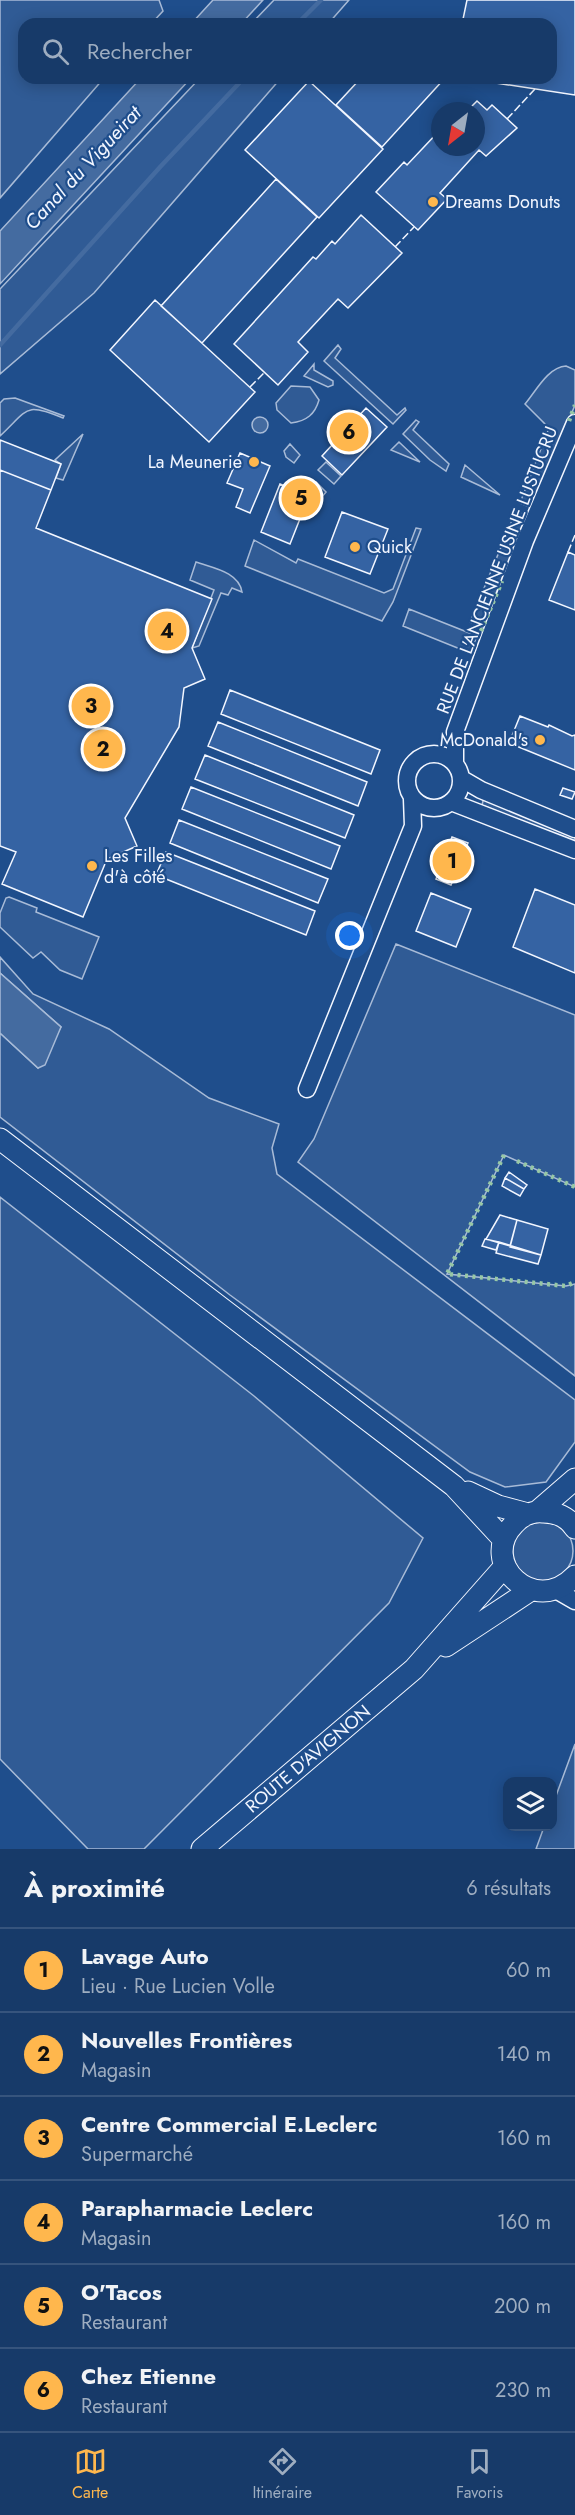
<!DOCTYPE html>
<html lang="fr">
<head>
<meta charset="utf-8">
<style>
  :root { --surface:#173a69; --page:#244571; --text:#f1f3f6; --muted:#9eadc0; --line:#36547d; --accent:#ffb74d }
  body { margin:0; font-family:Jost,sans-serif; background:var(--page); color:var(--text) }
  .controls { position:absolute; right:18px; bottom:18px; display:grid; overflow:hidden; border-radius:12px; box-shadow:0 3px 15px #0003 }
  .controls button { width:54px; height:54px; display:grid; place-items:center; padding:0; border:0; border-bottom:2px solid var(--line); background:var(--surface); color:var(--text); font:30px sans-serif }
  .compass { position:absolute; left:431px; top:102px; width:54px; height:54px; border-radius:50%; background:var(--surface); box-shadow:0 3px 15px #0003; rotate:211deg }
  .you { position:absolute; left:350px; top:936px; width:21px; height:21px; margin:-15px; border:4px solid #fff; border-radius:50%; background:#1a73e8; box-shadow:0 0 0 9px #1a73e833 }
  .badge { display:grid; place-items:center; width:39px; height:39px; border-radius:50%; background:var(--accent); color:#111; font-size:20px; font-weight:700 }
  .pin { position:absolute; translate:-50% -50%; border:3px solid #fff; box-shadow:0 2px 6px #0006 }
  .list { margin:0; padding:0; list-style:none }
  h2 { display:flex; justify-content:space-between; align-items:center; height:78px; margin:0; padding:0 24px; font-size:26px }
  h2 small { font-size:20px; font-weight:400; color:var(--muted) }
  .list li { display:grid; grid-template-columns:39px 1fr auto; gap:18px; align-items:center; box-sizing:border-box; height:84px; padding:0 24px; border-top:2px solid var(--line) }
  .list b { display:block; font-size:22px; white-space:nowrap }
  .list p { margin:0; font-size:20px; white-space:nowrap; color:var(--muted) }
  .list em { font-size:20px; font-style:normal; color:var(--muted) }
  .icon { flex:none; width:33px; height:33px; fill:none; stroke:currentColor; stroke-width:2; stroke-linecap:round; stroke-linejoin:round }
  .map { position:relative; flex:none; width:575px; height:1849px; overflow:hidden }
  .search { position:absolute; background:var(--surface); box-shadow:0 3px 15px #0003; left:18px; right:18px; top:18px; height:66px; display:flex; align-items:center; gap:15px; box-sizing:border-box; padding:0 21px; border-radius:18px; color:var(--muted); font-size:22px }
  .sheet { height:582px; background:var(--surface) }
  nav { display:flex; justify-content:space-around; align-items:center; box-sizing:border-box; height:84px; border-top:2px solid var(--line); background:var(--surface); font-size:16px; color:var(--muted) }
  nav a { display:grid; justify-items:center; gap:3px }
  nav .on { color:var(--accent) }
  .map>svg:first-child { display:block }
  .green { fill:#305b95; stroke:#a8bbd7; stroke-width:1.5 }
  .water { fill:#446ba0; stroke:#a8bbd7; stroke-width:1.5 }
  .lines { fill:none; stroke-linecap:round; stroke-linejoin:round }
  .stream { stroke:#446ba0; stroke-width:4.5 }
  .building { fill:#3563a3; stroke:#f2f6ff; stroke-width:1.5 }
  .minor-casing { stroke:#f2f6ff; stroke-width:19 }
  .major-casing { stroke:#f2f6ff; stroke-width:23 }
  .minor { stroke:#1f4e8c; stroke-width:16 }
  .major { stroke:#1f4e8c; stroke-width:21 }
  .hedge { stroke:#97c8a6; stroke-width:4.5; stroke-dasharray:3 4.5; stroke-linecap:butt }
  .fence { stroke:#f2f6ff; stroke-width:1.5; stroke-dasharray:8 3; stroke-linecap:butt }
  .poi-dot { fill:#ffb74d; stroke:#1f4e8c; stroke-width:2 }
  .labels { text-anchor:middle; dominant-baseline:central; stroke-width:4.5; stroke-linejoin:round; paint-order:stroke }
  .poi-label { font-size:18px; fill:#f2f6ff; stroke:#1f4e8c; text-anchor:start }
  .street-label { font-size:18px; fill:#f2f6ff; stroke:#1f4e8c }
  .water-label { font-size:20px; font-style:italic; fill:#f2f6ff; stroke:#1f4e8c }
</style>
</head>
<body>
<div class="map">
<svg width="575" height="1849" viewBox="0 0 575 1849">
  <rect width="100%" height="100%" fill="#1f4e8c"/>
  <path class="green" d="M 0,0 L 159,0 L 163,11 L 151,24 L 24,24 L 24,78 L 104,78 L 0,198 Z
    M 274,0 L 349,0 L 328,24 L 251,24 Z
    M 200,78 L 281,78 L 94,293 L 0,374 L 0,289 Z
    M 338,345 L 341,349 L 335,358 L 397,415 L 405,408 L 406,410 L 393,424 L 324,361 Z
    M 314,364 L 314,370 L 333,381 L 333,385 L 328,387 L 304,376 Z
    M 566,366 L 575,370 L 575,405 L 532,508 L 520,503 L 549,428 L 525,404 C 536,391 548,367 566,366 Z
    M 291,386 L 310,387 L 319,400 C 315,414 307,421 291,423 L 277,410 L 276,403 Z
    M 15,398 L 64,416 L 63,418 C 24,402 29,409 0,436 L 0,403 L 4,399 Z
    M 416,420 L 419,422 L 413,430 L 449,464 L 446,471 L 430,460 L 403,434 Z
    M 83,434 L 63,480 L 56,478 L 61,464 L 55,460 Z
    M 399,442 L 420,462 L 391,450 Z
    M 290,444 L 300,455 L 294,463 L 286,457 L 284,451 Z
    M 326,462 L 341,476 L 334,484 L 318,470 Z
    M 465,465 L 500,495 L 461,477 Z
    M 316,482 L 326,492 L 311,510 L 306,508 Z
    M 516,511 L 528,516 L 482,627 L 470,622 Z
    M 416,528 L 421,529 L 393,602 L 382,621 L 245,566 L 254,540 L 296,563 L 298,559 L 384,593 L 393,589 Z
    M 196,562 C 213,568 239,572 242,592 L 232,588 L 228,595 L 221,593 L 199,646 L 192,648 L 214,590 L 190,580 Z
    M 409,609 L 477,636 L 470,653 L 403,626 Z
    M 484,797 L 575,834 L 575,843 L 482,805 Z
    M 9,897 L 37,908 L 36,912 L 99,937 L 82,979 L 60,970 L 41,952 L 33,958 L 0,927 L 0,913 L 6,898 Z
    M 396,944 L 575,1015 L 575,1187 L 504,1155 L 447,1274 L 566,1286 L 575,1284 L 575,1376 L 298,1162 L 314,1139 Z
    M 0,957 L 33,994 L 109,1029 L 209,1098 L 279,1124 L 272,1148 L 277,1174 L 575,1400 L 575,1442 L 546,1482 L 505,1487 L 470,1472 L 230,1295 L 0,1117 L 0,1033 L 38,1068 L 61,1027 L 0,973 Z
    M 0,1197 L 254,1396 L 423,1538 L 389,1603 L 144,1849 L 88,1849 L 0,1759 Z
    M513 1551a30 30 0 1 1 60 0a30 30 0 1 1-60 0Z
    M 575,1744 L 575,1849 L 536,1849 L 544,1827 L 552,1826 L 553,1804 Z"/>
  <path class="water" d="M 213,0 L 263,0 L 241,24 L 191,24 Z
    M 141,78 L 191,78 L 0,284 L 0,231 Z
    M252 425a8 8 0 1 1 16 0a8 8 0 1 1-16 0Z
    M 0,973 L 61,1027 L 45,1065 L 38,1068 L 0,1033 Z"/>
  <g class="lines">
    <path class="stream" d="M 297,24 L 321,0
      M 0,345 L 161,166 L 244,78"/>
  </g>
  <path class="building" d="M 467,0 L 575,0 L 575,95 L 463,78 L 551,78 L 551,24 L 462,24 Z
    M 361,78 L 445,78 L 382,147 L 336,105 Z
    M 309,81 L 383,149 L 319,218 L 245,150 Z
    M 477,101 L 487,110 L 492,105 L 517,128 L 486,156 L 479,150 L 440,193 L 447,199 L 418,230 L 376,192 L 404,162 L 407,165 L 440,130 L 440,147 L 476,147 L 476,111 L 462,111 L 466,107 L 469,109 Z
    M 276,179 L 317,217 L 202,343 L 161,306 Z
    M 361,215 L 402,253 L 348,308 L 338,299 L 298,342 L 308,352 L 278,385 L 234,344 L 313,257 L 316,259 L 332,241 L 335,244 Z
    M 155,300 L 255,392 L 209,442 L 110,350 Z
    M 366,408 L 387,427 L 342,475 L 322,456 Z
    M 0,440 L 61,464 L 51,490 L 0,470 Z
    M 240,453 L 270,466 L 250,513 L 236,507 L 243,489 L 227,483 Z
    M 0,470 L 51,490 L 36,528 L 212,599 L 192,648 L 205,679 L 184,688 L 179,727 L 125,818 L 137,846 L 107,859 L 83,917 L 2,884 L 16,852 L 0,846 Z
    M 280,484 L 309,496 L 290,544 L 261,532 Z
    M 342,512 L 388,529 L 370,574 L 325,557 Z
    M 568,552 L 575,555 L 575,610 L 549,600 Z
    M 230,690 L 380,750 L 371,774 L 221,714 Z
    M 520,716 L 548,727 L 549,725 L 572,736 L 575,735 L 575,770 L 509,743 Z
    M 218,722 L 367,782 L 358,806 L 208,746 Z
    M 205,755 L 354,815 L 345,838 L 195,779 Z
    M 191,787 L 340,846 L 331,869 L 182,809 Z
    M 563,788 L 575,792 L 572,799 L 560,795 Z
    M 179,820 L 328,879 L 318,903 L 170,843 Z
    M 452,837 L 468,843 L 451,885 L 436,879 Z
    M 166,852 L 315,911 L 306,935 L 156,875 Z
    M 535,889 L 575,905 L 575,973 L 513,947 Z
    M 431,893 L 471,909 L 456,947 L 416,931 Z
    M 509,1172 L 527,1185 L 524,1189 L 505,1178 Z
    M 505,1178 L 524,1189 L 520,1196 L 502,1186 Z
    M 500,1215 L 517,1220 L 510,1246 L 486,1239 Z
    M 517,1220 L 548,1229 L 541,1255 L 510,1247 Z
    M 485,1239 L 499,1242 L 496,1250 L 482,1246 Z
    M 499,1242 L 541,1255 L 538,1264 L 496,1253 Z"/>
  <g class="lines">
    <defs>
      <path id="minor" d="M407 781a27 27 0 1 1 54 0a27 27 0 1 1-54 0Z
        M 455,763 L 455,732 L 525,541 L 575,423
        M 462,779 L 481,790 L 575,829
        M 451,802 L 575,850
        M 307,1089 L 413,826 L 412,799
        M 556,1590 L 575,1601"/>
      <path id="major" d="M 0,1139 L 454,1486 L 504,1540
        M 468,1492 L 498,1506 L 528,1514
        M 538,1511 L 575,1479
        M 575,1528 C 568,1517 556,1512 543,1512 C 532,1511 521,1516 514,1524 C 477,1562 534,1618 575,1576
        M 446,1646 L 531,1590
        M 202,1849 L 414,1669 L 505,1566"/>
    </defs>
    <use href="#minor" class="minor-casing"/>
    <use href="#major" class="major-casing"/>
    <use href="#minor" class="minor"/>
    <use href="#major" class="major"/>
    <path class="hedge" d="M 569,421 L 575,405
      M 481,631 L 502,581
      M 504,1155 L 447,1274 L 566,1286 L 575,1282
      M 517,1161 L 575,1187"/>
    <path class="fence" d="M 507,119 L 535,89
      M 395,247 L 414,227
      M 250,387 L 265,372
      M 568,552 L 575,535"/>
  </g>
  <g class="poi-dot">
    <circle cx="433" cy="202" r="6"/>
    <circle cx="254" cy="462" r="6"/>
    <circle cx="355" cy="547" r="6"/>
    <circle cx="540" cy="740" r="6"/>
    <circle cx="92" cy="866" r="6"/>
  </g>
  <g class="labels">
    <g class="poi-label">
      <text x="445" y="202">Dreams Donuts</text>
      <text x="242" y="462" text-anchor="end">La Meunerie</text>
      <text x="367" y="547">Quick</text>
      <text x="528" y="740" text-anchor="end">McDonald's</text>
      <text x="104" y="856">Les Filles<tspan x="104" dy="21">d'à côté</tspan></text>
    </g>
    <g class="street-label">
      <text transform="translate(497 570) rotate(-69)">RUE DE L'ANCIENNE USINE LUSTUCRU</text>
      <text transform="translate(308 1759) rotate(-40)">ROUTE D'AVIGNON</text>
    </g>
    <g class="water-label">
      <text transform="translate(83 168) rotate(-47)">Canal du Vigueirat</text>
    </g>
  </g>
</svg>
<div class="controls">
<button><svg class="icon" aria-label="layers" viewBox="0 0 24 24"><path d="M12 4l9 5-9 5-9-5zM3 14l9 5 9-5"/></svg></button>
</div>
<svg class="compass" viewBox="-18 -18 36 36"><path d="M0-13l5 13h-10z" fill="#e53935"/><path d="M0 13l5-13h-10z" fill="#9eadc0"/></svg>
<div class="you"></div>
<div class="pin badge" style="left:452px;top:861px">1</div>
<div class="pin badge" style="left:103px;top:749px">2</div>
<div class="pin badge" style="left:91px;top:706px">3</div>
<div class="pin badge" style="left:167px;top:631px">4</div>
<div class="pin badge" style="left:301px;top:498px">5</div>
<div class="pin badge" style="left:349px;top:432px">6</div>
<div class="search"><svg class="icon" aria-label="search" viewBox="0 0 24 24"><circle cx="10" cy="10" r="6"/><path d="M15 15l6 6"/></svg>Rechercher</div>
</div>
<section class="sheet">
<h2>À proximité<small>6 résultats</small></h2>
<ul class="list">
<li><span class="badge">1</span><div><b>Lavage Auto</b><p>Lieu · Rue Lucien Volle</p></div><em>60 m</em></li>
<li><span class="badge">2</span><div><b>Nouvelles Frontières</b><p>Magasin</p></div><em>140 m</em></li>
<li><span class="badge">3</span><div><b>Centre Commercial E.Leclerc</b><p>Supermarché</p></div><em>160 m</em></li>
<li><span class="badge">4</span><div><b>Parapharmacie Leclerc</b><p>Magasin</p></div><em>160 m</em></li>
<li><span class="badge">5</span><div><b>O'Tacos</b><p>Restaurant</p></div><em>200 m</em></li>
<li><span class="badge">6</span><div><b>Chez Etienne</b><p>Restaurant</p></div><em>230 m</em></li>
</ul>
</section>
<nav>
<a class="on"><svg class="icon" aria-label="map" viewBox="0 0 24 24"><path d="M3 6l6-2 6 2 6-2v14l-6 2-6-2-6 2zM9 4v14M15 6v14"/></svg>Carte</a>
<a><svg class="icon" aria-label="directions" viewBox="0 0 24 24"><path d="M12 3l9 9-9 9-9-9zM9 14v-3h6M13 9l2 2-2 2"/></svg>Itinéraire</a>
<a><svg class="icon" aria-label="saved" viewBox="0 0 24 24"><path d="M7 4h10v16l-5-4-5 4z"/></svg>Favoris</a>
</nav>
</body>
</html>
